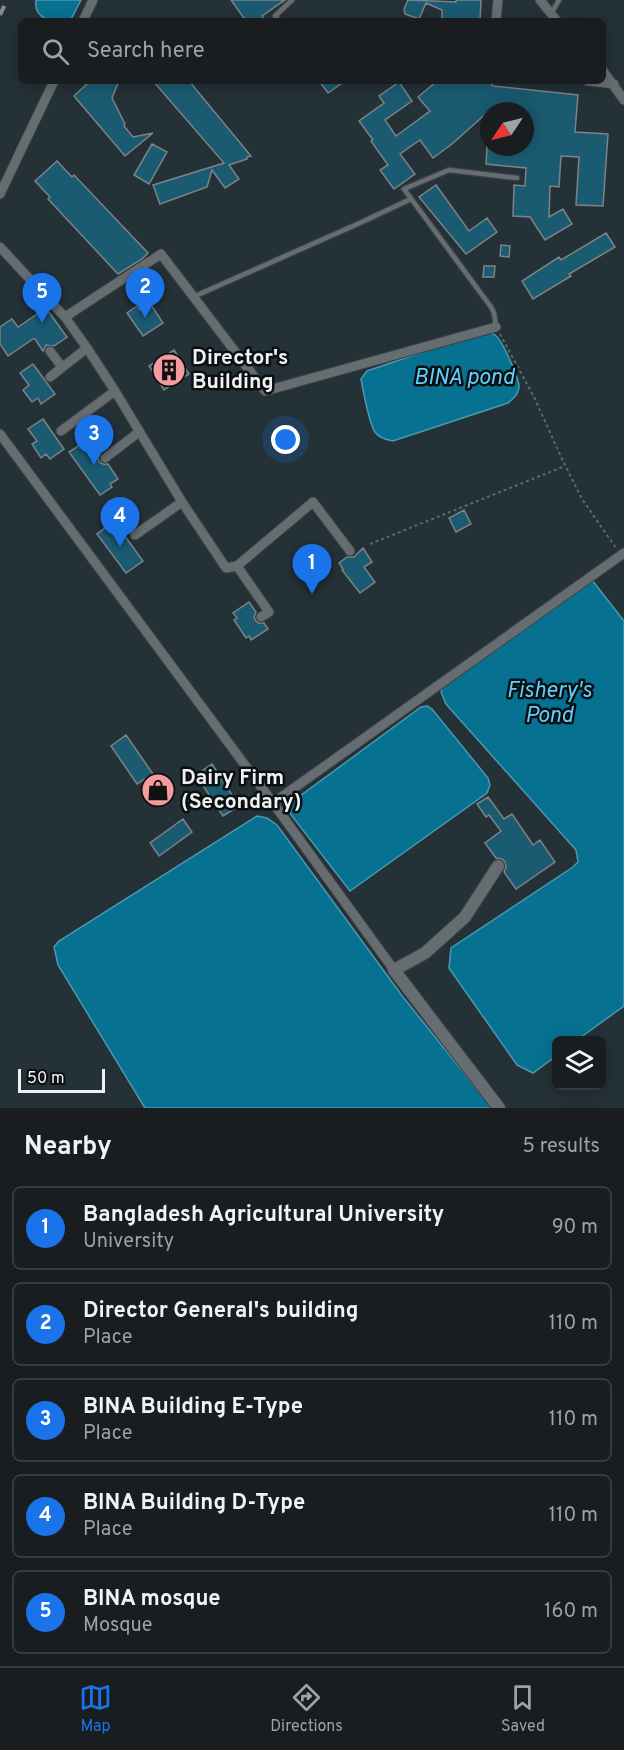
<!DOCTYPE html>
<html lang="en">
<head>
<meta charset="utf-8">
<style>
  :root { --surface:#191d1f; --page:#222628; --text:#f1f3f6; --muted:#9fa2a4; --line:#373b3d; --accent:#1a73e8 }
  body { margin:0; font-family:Overpass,sans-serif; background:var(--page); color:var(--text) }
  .controls { position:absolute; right:18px; bottom:18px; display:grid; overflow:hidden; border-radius:9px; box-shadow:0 3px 15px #0003 }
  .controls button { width:54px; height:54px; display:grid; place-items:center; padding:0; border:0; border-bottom:2px solid var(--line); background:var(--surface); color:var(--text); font:30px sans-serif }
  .compass { position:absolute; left:480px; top:102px; width:54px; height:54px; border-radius:50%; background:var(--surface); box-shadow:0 3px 15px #0003; rotate:235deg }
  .scale { position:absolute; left:18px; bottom:15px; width:87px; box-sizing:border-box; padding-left:6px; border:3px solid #eef2f4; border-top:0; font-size:16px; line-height:21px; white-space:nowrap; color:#eef2f4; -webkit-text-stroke:4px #0c0f10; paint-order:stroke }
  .you { position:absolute; left:286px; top:440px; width:21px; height:21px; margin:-15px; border:4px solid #fff; border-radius:50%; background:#1a73e8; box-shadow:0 0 0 9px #1a73e833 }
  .badge { display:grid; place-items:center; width:39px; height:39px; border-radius:50%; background:var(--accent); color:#fff; font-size:20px; font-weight:700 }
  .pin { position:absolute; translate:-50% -50px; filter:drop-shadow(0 2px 3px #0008) }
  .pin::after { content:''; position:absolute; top:32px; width:21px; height:18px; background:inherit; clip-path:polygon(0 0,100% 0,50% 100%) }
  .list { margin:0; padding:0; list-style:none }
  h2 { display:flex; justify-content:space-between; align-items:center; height:78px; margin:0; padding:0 24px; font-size:26px }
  h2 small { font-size:20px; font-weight:400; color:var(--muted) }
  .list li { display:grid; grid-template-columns:39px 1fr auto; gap:18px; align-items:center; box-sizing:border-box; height:84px; margin:0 12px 12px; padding:0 12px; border:2px solid var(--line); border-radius:9px }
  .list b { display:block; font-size:22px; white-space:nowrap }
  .list p { margin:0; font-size:20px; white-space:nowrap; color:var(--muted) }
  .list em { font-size:20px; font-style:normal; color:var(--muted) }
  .icon { flex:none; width:33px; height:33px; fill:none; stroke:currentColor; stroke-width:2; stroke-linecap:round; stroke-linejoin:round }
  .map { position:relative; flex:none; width:624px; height:1108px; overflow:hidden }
  .search { position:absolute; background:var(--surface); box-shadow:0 3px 15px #0003; left:18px; right:18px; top:18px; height:66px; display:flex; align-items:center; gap:15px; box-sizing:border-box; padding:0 21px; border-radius:9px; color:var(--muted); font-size:22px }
  .sheet { height:558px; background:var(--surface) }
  nav { display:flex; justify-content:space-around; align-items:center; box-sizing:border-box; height:84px; border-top:2px solid var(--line); background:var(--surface); font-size:16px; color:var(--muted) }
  nav a { display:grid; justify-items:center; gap:3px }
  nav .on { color:var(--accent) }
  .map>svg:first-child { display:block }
  .built { fill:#243137; fill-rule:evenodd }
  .water { fill:#077191; stroke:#4c98af; stroke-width:1.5 }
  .building { fill:#1b5b72; stroke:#7c8386; stroke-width:1.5 }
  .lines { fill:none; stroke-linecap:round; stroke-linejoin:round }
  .service-casing { stroke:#3c4144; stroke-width:7 }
  .minor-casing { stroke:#3c4144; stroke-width:11 }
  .tertiary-casing { stroke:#3c4144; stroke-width:14 }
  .path { stroke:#626769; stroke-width:2; stroke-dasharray:3 3; stroke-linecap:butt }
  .service { stroke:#666d71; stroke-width:4.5 }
  .minor { stroke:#666d71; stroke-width:9 }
  .tertiary { stroke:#666d71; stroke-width:12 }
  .rail { stroke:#878c8e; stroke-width:4; stroke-dasharray:10 10; stroke-linecap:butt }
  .labels { text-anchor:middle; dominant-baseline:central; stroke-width:5; stroke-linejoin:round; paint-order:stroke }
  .poi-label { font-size:21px; font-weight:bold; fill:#eef2f4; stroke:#0c0f10; text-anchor:start }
  .water-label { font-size:22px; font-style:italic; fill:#5ed1fe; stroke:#0c0f10 }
</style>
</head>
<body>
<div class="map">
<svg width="624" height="1108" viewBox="0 0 624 1108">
  <rect width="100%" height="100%" fill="#212729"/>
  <path class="built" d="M 0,0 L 624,0 L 624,1108 L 0,1108 ZM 21,21 L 603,21 L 603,81 L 21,81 ZM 489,111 L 525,111 L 525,147 L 489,147 ZM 556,1040 L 602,1040 L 602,1086 L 556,1086 Z"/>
  <path class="water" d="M 36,0 L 81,0 L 70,21 C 55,21 33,22 36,0 Z
    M 488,333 C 492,333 493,333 496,336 C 503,342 520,380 519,388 C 518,395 513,399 508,403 L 393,441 C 387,440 379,438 375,432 C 369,423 363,390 361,379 L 367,371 L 476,334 Z
    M 592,580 L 624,621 L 624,1006 L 577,1040 L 556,1040 L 556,1056 L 533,1073 L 517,1065 L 449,968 L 451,948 L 573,867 L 578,862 L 576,850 L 446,704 L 441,692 L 443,685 Z
    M 427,706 L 432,709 L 488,778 L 490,785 L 487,793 L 350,891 L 285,807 L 421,707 Z
    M 257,816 L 267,818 L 277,825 L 403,997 L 492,1108 L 145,1108 L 58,965 L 54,947 L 59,941 Z"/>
  <path class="building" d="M 231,0 L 285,0 L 262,16 L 266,21 L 246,21 Z
    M 408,0 L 456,2 L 456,0 L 481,0 L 480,21 L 442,21 L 442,10 L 426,3 L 419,19 L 405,14 L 404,9 Z
    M 99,81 L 119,81 L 112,98 L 125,124 L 124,126 L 133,137 L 153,133 L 125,156 L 74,96 L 87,84 Z
    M 153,81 L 189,81 L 251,156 L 247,157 L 247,159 L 229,165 L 239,179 L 225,188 L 212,170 L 207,187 L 160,204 L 153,185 L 224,163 Z
    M 319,81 L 345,81 L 328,93 Z
    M 437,81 L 489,81 L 493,86 L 578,95 L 575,132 L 608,134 L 603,206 L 576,205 L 579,157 L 561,156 L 559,187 L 550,186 L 549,217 L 563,209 L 572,224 L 545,240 L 530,217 L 513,216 L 514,185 L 525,186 L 526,168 L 486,164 L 487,147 L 525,147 L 525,111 L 489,111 L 452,144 L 433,158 L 420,140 L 400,154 L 415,174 L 394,189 L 380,170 L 388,165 L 371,141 L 373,140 L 359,121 L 384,103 L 379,96 L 399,82 L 412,101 L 385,120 L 396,136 L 430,111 L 418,97 Z
    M 152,144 L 167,152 L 149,184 L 134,175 Z
    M 57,161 L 72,177 L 74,175 L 148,253 L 142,259 L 118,274 L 48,199 L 50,197 L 35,181 Z
    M 436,185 L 469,231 L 487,218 L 497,232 L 466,254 L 419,197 Z
    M 606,233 L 615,247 L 569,274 L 571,276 L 533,299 L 522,281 L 559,257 L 561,260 Z
    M 501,245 L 510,246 L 509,257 L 500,256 Z
    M 484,266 L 495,266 L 494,277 L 483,277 Z
    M 150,303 L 163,323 L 143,336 L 127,313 L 137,306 L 139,310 Z
    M 46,308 L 67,337 L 54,346 L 46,345 L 43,351 L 35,339 L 33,339 L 8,356 L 0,344 L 0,327 L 12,319 L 18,327 Z
    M 174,350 L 189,374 L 164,390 L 149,366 Z
    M 33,364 L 55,394 L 41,404 L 38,398 L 32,402 L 23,390 L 29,385 L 20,373 Z
    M 43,419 L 64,449 L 50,459 L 46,454 L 41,458 L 32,444 L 37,441 L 28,429 Z
    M 91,442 L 100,454 L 98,458 L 99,462 L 103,464 L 108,464 L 118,479 L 110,484 L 112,487 L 100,495 L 69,452 L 80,445 L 83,448 Z
    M 464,510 L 471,524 L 456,532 L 449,518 Z
    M 114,521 L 143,561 L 126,573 L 97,534 Z
    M 363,548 L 372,562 L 364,567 L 375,582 L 360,593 L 342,570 L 343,569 L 339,563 L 347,557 L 354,557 Z
    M 249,602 L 256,612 L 254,617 L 256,621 L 258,623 L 264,623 L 268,629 L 251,640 L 249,636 L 246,638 L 234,620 L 237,618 L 233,613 Z
    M 126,735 L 153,774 L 137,784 L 111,746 Z
    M 212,764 L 239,806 L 223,816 L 196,775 Z
    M 488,797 L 504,819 L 512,814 L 533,845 L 540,840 L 555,862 L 516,889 L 504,872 L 506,867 L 505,862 L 502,859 L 496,858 L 485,843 L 501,831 L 489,815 L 486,817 L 477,804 Z
    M 183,819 L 192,832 L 159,856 L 150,843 Z"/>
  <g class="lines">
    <defs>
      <path id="service" d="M 551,14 L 559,0
        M 279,21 L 275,16 L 292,0
        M 193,297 L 362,222 L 411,199
        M 496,327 L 494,313 L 491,307 L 404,189 L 449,170 L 517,178"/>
      <path id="minor" d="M 540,0 L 557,21
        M 83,21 L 93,0
        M 496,21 L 498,0
        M 603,71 L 624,100
        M 588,81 L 614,84
        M 0,194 L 54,81
        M 0,247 L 65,317 L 87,348 L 115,391 L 182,502 L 226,568 L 237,566 L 313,502 L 350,551
        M 65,317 L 161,254 L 265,391 L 496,327
        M 50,351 L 62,367
        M 50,377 L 87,348
        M 61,431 L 115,391
        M 0,434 L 273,803 L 394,970
        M 105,458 L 139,432
        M 135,535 L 182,502
        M 237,566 L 269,612 L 261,617
        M 273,803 L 624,553"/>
      <path id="tertiary" d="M 498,866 L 465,917 L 425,953 L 394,970 L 499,1108"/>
    </defs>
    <use href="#service" class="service-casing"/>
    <use href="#minor" class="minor-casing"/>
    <use href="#tertiary" class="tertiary-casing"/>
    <path class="path" d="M 500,334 L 534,397 L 563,461 L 582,499 L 616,548
      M 370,544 L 565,466"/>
    <use href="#service" class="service"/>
    <use href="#minor" class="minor"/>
    <use href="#tertiary" class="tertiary"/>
    <path class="rail" d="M 0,15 L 7,0"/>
  </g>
  <defs>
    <symbol id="building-disc" viewBox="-11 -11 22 22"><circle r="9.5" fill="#f49b9f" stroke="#0c0f10"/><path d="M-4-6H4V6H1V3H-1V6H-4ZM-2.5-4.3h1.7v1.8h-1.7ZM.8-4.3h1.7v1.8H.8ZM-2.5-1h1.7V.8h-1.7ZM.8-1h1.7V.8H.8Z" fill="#111"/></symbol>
    <symbol id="shop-disc" viewBox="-11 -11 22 22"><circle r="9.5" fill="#f49b9f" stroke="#0c0f10"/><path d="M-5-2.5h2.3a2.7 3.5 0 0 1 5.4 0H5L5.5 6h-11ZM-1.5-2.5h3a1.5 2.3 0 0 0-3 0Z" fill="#111"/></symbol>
  </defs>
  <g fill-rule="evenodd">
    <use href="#building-disc" x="150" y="351" width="38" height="38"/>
    <use href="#shop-disc" x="139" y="771" width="38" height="38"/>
  </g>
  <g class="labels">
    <g class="poi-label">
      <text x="192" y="358">Director's<tspan x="192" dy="24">Building</tspan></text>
      <text x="181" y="778">Dairy Firm<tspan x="181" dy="24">(Secondary)</tspan></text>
    </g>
    <g class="water-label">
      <text x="464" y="378">BINA pond</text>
      <text x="549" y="691">Fishery's<tspan x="549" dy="25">Pond</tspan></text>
    </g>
  </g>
</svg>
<div class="controls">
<button><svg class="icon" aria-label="layers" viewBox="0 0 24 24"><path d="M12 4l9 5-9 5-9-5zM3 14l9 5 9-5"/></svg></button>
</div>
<svg class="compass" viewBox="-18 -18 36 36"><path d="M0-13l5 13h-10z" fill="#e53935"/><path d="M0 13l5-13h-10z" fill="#9fa2a4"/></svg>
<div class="scale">50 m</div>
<div class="you"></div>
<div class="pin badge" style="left:312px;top:594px">1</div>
<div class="pin badge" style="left:145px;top:318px">2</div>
<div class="pin badge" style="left:94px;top:465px">3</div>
<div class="pin badge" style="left:120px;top:547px">4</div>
<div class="pin badge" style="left:42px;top:323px">5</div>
<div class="search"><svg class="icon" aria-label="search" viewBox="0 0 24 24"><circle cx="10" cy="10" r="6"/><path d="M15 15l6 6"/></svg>Search here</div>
</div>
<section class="sheet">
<h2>Nearby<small>5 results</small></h2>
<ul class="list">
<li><span class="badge">1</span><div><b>Bangladesh Agricultural University</b><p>University</p></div><em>90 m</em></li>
<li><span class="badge">2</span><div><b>Director General's building</b><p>Place</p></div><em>110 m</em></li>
<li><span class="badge">3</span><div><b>BINA Building E-Type</b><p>Place</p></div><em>110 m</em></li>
<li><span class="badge">4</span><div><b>BINA Building D-Type</b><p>Place</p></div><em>110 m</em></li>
<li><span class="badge">5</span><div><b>BINA mosque</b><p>Mosque</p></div><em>160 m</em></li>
</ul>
</section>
<nav>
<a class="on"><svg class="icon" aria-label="map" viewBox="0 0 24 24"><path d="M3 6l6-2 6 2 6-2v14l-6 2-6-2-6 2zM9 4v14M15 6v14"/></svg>Map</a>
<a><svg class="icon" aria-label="directions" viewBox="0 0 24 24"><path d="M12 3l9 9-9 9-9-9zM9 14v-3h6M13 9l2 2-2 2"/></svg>Directions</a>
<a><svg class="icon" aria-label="saved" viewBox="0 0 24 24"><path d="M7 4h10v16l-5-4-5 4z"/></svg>Saved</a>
</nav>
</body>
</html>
